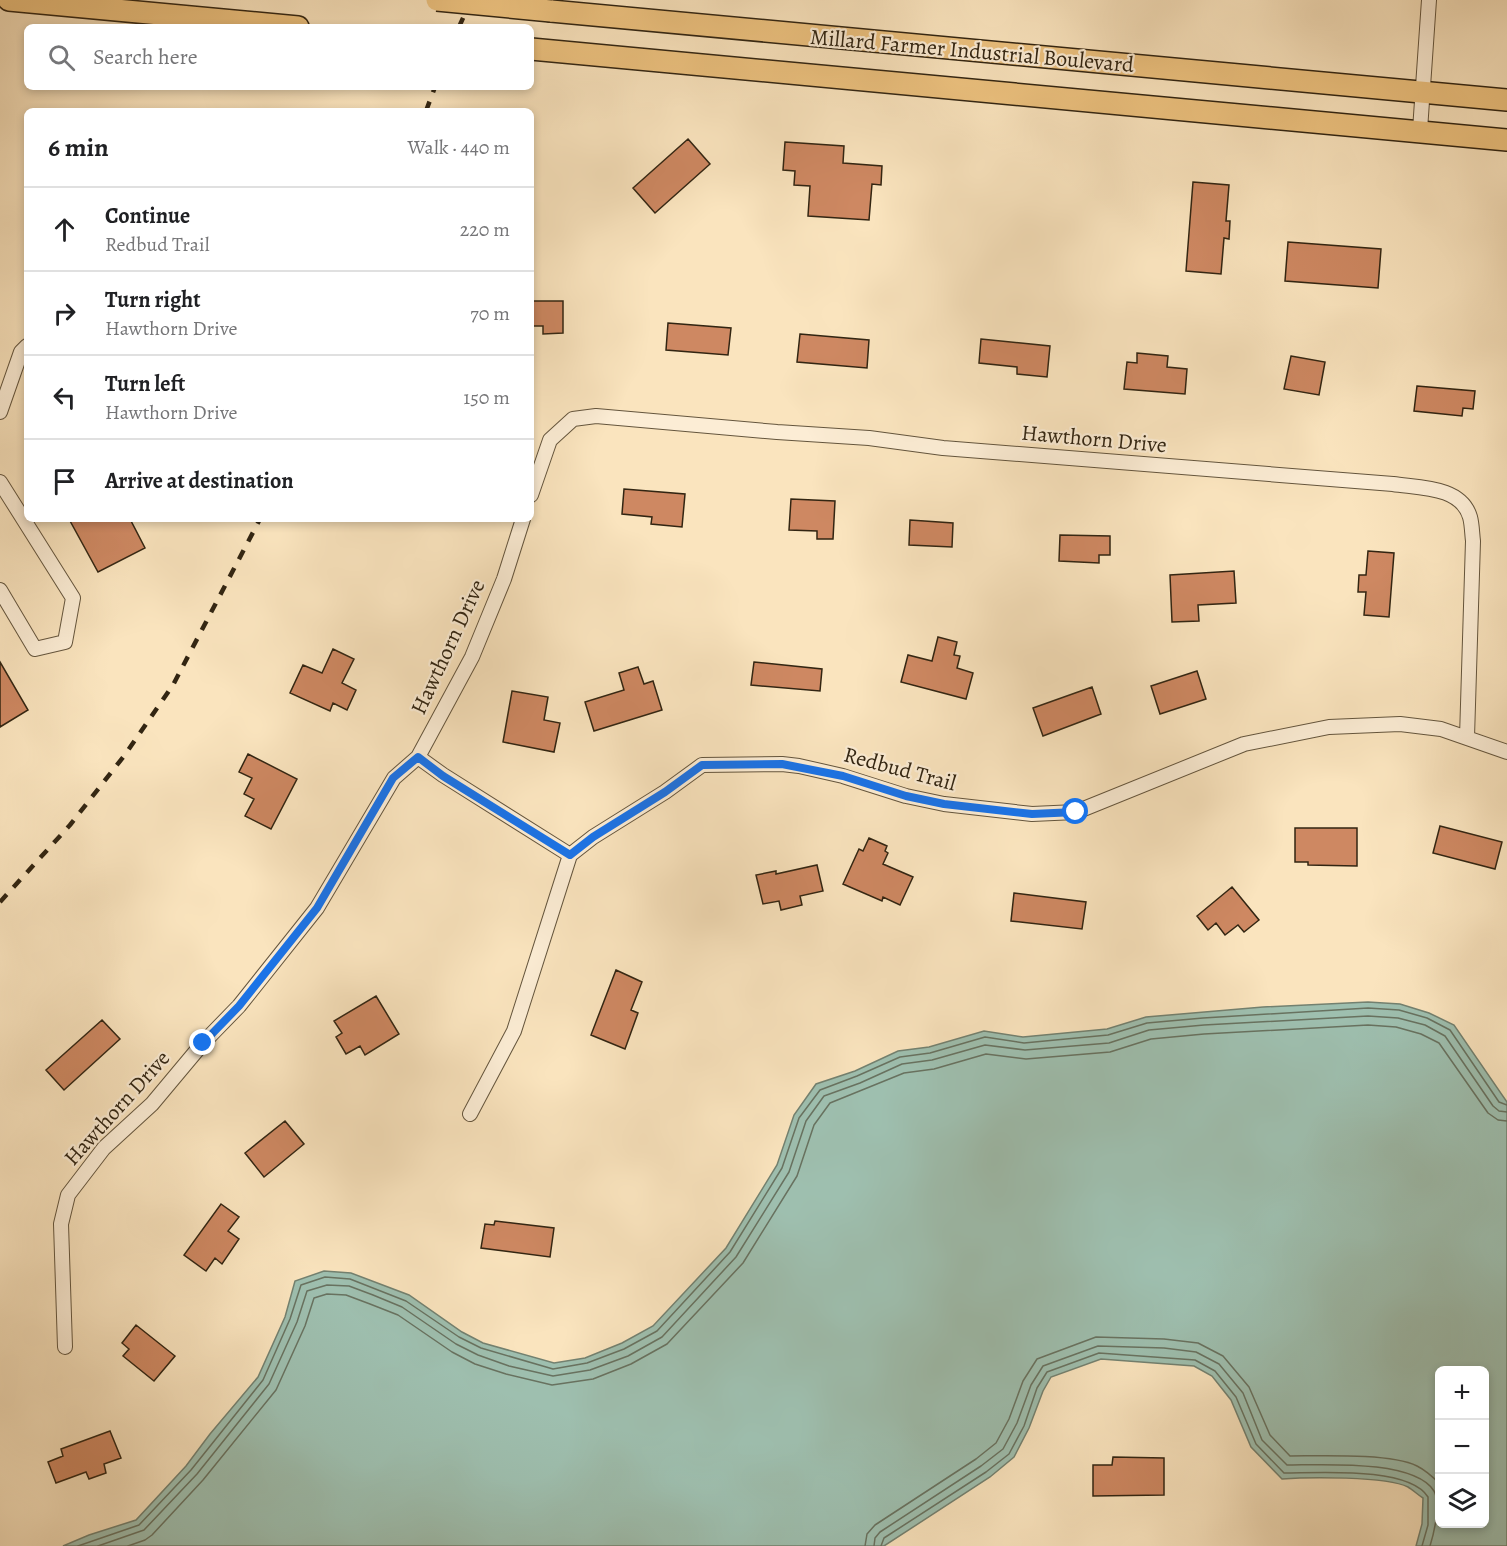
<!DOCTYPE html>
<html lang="en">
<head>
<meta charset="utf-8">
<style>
  :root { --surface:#fff; --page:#f2f2f2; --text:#202124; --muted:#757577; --line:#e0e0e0 }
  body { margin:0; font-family:Alegreya,serif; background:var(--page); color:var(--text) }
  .controls { position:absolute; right:18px; bottom:18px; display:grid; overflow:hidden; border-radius:9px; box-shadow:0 3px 9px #0003 }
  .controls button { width:54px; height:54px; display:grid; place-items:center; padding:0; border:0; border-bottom:2px solid var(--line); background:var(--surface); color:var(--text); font:30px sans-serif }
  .stop { position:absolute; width:18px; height:18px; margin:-14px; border:4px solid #1a73e8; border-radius:50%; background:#fff }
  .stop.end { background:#1a73e8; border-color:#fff; box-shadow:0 2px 6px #0008 }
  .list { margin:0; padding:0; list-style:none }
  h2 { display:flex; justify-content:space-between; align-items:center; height:78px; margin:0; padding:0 24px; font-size:26px }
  h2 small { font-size:20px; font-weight:400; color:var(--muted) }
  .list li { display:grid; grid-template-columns:39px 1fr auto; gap:18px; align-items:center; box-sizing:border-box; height:84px; padding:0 24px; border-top:2px solid var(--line) }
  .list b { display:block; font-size:22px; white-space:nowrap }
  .list p { margin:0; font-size:20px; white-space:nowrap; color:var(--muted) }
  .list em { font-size:20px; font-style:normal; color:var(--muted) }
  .icon { flex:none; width:33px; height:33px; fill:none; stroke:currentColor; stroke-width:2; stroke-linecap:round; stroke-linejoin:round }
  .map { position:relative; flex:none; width:1507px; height:1546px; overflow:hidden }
  .search { position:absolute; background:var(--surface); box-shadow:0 3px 9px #0003; left:24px; top:24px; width:510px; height:66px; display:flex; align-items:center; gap:15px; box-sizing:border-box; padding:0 21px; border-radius:9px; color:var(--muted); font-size:22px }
  .panel { position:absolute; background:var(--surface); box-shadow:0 3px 9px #0003; left:24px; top:108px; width:510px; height:414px; border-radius:9px }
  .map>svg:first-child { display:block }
  .water { fill:#9ebfaf; stroke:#738170; stroke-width:1.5; fill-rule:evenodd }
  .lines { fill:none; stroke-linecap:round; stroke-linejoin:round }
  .shore { stroke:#687260; stroke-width:1.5 }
  .building { fill:#ce8862; stroke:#322512; stroke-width:1.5 }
  .minor-casing { stroke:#64553d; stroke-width:16 }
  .primary-casing { stroke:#322512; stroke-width:24 }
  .minor { stroke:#fcedd5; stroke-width:14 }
  .primary { stroke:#edc27f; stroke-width:21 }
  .rail { stroke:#322512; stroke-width:4.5; stroke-dasharray:10 10; stroke-linecap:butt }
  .primary-bridge-casing { stroke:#322512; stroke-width:24; stroke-linecap:butt }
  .primary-bridge { stroke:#edc27f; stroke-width:21 }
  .route { stroke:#1a73e8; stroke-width:8 }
  .labels { text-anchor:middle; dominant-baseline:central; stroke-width:4.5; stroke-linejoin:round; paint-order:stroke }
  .street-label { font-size:22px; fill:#322512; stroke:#fcedd5 }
</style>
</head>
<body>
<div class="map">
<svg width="1507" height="1546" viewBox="0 0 1507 1546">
  <rect width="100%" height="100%" fill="#fae4be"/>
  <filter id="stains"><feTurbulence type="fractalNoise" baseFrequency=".00333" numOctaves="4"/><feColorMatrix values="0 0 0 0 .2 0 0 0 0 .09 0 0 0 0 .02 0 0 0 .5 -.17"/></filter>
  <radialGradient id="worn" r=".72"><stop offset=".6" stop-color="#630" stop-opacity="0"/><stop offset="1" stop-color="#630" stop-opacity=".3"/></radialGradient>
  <path class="water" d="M 1368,1002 L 1400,1004 L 1429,1013 L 1454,1025 L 1507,1102 L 1507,1546 L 1416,1546 L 1422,1524 L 1423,1498 C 1418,1495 1413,1490 1408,1487 C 1386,1476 1307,1477 1282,1479 L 1251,1447 L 1231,1400 L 1212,1376 L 1194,1366 L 1101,1359 L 1051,1377 L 1043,1391 L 1029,1428 L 1014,1457 L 990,1477 L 884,1546 L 63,1546 L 89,1535 L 136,1520 L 186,1466 L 210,1434 L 258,1377 L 285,1317 L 295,1281 L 324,1271 L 351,1273 L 409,1295 L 462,1332 L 483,1343 L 554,1363 L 585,1358 L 622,1343 L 653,1326 L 726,1248 L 777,1165 L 794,1115 L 816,1084 L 855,1071 L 898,1051 L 929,1047 L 984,1031 L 1023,1037 L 1107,1029 L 1146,1017 L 1263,1007 ZM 1440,1370 L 1484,1370 L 1484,1524 L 1440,1524 Z"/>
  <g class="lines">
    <path class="shore" d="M 78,1546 L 139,1525 L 191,1470 L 263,1380 L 290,1319 L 301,1285 L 325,1277 L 350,1279 L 406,1301 L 459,1337 L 481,1348 L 553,1369 L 587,1363 L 624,1349 L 657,1331 L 730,1252 L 782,1168 L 799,1118 L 820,1090 L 857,1076 L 900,1057 L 930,1053 L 985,1037 L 1024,1043 L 1108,1035 L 1147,1023 L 1203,1018 L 1368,1008 L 1399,1010 L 1427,1018 L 1450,1030 L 1499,1102 L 1507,1105
      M 98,1546 L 144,1530 L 197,1474 L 269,1384 L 297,1322 L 307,1291 L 327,1285 L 349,1286 L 373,1295 L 402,1307 L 456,1344 L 478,1355 L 509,1366 L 553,1376 L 590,1370 L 628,1356 L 662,1337 L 736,1257 L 789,1172 L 806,1121 L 824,1096 L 860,1083 L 902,1064 L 932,1060 L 985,1045 L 1025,1050 L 1109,1043 L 1149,1030 L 1204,1025 L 1368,1016 L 1398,1018 L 1425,1025 L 1445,1036 L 1493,1106 L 1499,1111 L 1507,1112
      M 128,1546 L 145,1540 L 152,1535 L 203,1480 L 276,1390 L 305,1326 L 314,1298 L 327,1294 L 346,1295 L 370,1304 L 398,1315 L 452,1352 L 475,1364 L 506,1374 L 552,1385 L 593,1379 L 631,1364 L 667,1344 L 743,1263 L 797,1176 L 814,1125 L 830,1103 L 904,1073 L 934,1069 L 986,1054 L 1026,1059 L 1110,1052 L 1151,1039 L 1204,1034 L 1368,1025 L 1396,1027 L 1421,1034 L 1439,1043 L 1488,1113 L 1498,1120 L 1507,1121
      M 865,1546 L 867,1534 L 875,1525 L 976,1459 L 996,1443 L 1009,1419 L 1023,1381 L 1037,1359 L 1096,1337 L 1164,1339 L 1198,1343 L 1223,1356 L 1249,1387 L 1270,1435 L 1290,1456 C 1321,1456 1390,1453 1417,1466 C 1425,1470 1433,1477 1440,1484
      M 874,1546 L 875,1538 L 880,1532 L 981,1466 L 1003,1449 L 1017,1423 L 1031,1385 L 1043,1366 L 1098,1346 L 1164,1348 L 1196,1352 L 1219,1364 L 1243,1393 L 1262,1440 L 1287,1465 C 1321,1465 1414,1459 1434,1491 C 1441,1504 1434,1533 1430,1546
      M 881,1546 L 884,1538 L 986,1472 L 1009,1454 L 1024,1426 L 1037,1388 L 1047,1372 L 1099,1353 L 1195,1360 L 1215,1371 L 1236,1397 L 1256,1444 L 1284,1473 C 1318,1473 1409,1466 1428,1497 L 1428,1525 L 1422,1546"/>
  </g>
  <path class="building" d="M 688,139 L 710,164 L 655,213 L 633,188 Z
    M 785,142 L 844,146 L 843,163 L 882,166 L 881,185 L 872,184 L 869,220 L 808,216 L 810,186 L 794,185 L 795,171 L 783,170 Z
    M 1193,182 L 1229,185 L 1226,221 L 1230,221 L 1229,239 L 1224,238 L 1221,274 L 1186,271 Z
    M 1288,242 L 1381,249 L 1378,288 L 1285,281 Z
    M 531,301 L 563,301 L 563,333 L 543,334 L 543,326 L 531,326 Z
    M 668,323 L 731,328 L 728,355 L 666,350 Z
    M 800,334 L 869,340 L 867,368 L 797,362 Z
    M 981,339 L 1050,346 L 1047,377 L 1017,374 L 1017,367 L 979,363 Z
    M 1137,353 L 1168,356 L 1167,367 L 1187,369 L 1185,394 L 1124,389 L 1127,362 L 1137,363 Z
    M 1291,356 L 1325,362 L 1319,395 L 1284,389 Z
    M 1417,386 L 1475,391 L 1473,409 L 1463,408 L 1462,416 L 1414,411 Z
    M 624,489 L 685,494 L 682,527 L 651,524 L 652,517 L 622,514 Z
    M 791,499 L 835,501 L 833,539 L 817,539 L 817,531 L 789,530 Z
    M 69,519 L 130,519 L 145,548 L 98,572 Z
    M 910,520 L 953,523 L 952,547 L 909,545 Z
    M 1060,535 L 1110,536 L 1110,555 L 1099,555 L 1099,563 L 1059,561 Z
    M 1368,551 L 1394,553 L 1389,617 L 1364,615 L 1366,592 L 1358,592 L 1359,575 L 1366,575 Z
    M 1234,571 L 1236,603 L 1198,605 L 1199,621 L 1172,622 L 1170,575 Z
    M 938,637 L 957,642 L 954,655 L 960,656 L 957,668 L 973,673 L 966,699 L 901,682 L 908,655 L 932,661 Z
    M 333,649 L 354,659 L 342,683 L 356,690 L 347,710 L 333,703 L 330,711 L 290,693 L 303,665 L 322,673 Z
    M 0,662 L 28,710 L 0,727 Z
    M 754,662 L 822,669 L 820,691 L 751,685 Z
    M 638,667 L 644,684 L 653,681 L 662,710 L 594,731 L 585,702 L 624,690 L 619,673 Z
    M 1197,671 L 1206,699 L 1160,714 L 1151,686 Z
    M 1092,687 L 1101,714 L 1043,736 L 1033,708 Z
    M 512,691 L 548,697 L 544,720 L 560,723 L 554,752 L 503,742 Z
    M 248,754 L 297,779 L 271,829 L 245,816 L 254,799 L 244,794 L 252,778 L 239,772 Z
    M 1440,826 L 1502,842 L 1495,869 L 1433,853 Z
    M 1295,828 L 1357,828 L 1357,866 L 1308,865 L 1308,862 L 1295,862 Z
    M 869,838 L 887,846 L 885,851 L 888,853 L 883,864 L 913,877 L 900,905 L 883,897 L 882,901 L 843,884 L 859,849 L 863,851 Z
    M 817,865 L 823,891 L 800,896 L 802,905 L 781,910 L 779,901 L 763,904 L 756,875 L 776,871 L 776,874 Z
    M 1232,887 L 1259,920 L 1244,932 L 1238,925 L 1225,935 L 1216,923 L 1208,930 L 1197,916 Z
    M 1014,893 L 1086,902 L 1082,929 L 1011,921 Z
    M 616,970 L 642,982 L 631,1010 L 638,1013 L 625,1049 L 591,1035 Z
    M 376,996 L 399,1034 L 365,1055 L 360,1046 L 346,1054 L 336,1037 L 342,1033 L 334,1021 Z
    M 102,1020 L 120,1039 L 64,1090 L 46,1070 Z
    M 285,1121 L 304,1144 L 264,1177 L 245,1153 Z
    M 221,1204 L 239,1217 L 228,1231 L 239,1239 L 222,1264 L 215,1258 L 206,1271 L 184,1255 Z
    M 495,1221 L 554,1228 L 550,1257 L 481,1248 L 485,1224 L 494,1225 Z
    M 136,1325 L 175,1356 L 154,1381 L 123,1356 L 129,1349 L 122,1343 Z
    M 110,1431 L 121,1458 L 104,1464 L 106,1473 L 89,1479 L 86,1472 L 56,1483 L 48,1462 L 63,1456 L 61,1449 Z
    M 1113,1457 L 1164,1458 L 1164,1495 L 1093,1496 L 1093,1465 L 1112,1465 Z"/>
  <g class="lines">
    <defs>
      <path id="minor" d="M 1420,130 L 1429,0
        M 0,412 L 21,352 L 27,346
        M 0,482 L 73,598 L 65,642 L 35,649 L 0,590
        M 531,495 L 550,440 L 573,419 L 596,416 L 777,432 L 869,438 L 943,448 L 1393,484 C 1419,488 1461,486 1470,517 C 1472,524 1472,533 1473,541 L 1467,737
        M 418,757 L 443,775 L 570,855
        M 470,1114 L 514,1031 L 570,855 L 593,837 L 665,792 L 702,765 L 782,764 L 799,766 L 843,776 L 906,796 L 944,804 L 1032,814 L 1076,812 L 1244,744 L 1329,727 L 1400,724 L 1441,729 L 1507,752
        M 65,1347 L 61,1224 L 68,1195 L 104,1148 L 152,1104 L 203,1043 L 239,1006 L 317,908 L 394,778 L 418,757 L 472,657 L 504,579 L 523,519"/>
      <path id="primary" d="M 9,0 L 298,27
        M 551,11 L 1507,100
        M 531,49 L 1507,140"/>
    </defs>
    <use href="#minor" class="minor-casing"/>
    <use href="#primary" class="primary-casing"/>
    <use href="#minor" class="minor"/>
    <use href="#primary" class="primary"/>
    <path class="rail" d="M 459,27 L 471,0
      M 426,111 L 435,87
      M 0,902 L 70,825 L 124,756 L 173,685 L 260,519"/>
    <defs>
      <path id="primary-bridge" d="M 437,0 L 551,11"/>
    </defs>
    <use href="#primary-bridge" class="primary-bridge-casing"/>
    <use href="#primary-bridge" class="primary-bridge"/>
  </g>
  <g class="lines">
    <path class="route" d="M 203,1043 L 239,1006 L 317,908 L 393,778 L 418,757 L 443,776 L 570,855 L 593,837 L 665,792 L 702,765 L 782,764 L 843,776 L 906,796 L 944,804 L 1032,814 L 1076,812"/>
  </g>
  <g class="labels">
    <g class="street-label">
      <text transform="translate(972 51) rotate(5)">Millard Farmer Industrial Boulevard</text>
      <text transform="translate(1094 439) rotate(5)">Hawthorn Drive</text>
      <text transform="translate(448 647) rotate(-65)">Hawthorn Drive</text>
      <text transform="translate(900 769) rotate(15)">Redbud Trail</text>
      <text transform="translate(117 1108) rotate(-48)">Hawthorn Drive</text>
    </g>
  </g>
  <rect width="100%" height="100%" filter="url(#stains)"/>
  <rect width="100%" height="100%" fill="url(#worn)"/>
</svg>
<div class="controls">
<button>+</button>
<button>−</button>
<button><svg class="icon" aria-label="layers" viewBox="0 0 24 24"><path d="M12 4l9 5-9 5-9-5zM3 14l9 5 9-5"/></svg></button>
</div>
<div class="stop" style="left:1076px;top:812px"></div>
<div class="stop end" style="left:203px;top:1043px"></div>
<div class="search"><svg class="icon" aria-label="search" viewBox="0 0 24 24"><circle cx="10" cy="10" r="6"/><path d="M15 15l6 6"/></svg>Search here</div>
<section class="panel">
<h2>6 min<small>Walk · 440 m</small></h2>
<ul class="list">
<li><svg class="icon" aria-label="ahead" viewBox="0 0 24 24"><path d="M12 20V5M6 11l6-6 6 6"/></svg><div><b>Continue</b><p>Redbud Trail</p></div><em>220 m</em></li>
<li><svg class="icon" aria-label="right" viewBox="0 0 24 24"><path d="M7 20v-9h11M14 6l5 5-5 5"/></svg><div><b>Turn right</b><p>Hawthorn Drive</p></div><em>70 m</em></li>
<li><svg class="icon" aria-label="left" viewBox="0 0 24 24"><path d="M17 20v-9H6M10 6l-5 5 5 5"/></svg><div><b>Turn left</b><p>Hawthorn Drive</p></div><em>150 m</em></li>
<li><svg class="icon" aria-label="arrive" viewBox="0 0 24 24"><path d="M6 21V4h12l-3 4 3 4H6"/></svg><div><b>Arrive at destination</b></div></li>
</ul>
</section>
</div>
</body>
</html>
